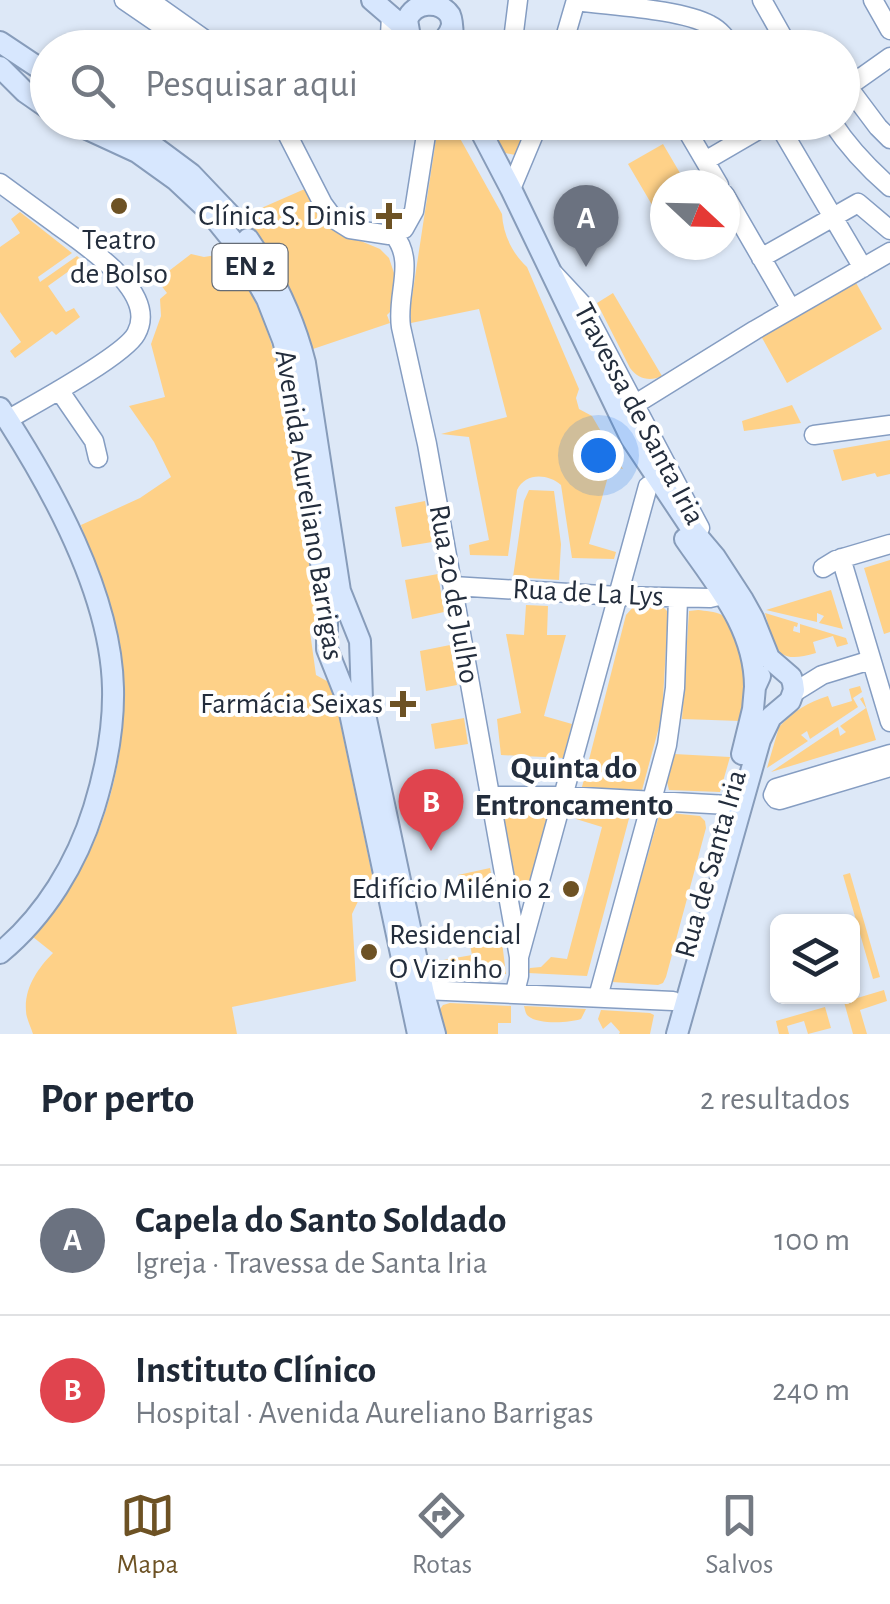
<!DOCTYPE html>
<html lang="pt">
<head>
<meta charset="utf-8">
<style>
  :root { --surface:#fff; --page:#f6f6f7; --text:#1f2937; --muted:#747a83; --line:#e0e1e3; --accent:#6d5224 }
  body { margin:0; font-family:"Alegreya Sans",sans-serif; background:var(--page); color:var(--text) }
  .controls { position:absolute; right:30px; bottom:30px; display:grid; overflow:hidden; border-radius:15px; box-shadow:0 2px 8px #0004 }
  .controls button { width:90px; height:90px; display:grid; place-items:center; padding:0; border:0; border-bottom:2px solid var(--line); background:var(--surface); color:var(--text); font:50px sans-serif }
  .compass { position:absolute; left:650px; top:170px; width:90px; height:90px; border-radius:50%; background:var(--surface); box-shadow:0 2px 8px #0004; rotate:112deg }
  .you { position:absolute; left:598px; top:455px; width:35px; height:35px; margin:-25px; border:8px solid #fff; border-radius:50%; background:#1a73e8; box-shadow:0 0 0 15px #1a73e833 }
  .badge { display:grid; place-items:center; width:65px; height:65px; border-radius:50%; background:var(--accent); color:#fff; font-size:32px; font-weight:700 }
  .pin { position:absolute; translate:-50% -82px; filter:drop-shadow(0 2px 5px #0008) }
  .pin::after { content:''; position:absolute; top:52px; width:35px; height:30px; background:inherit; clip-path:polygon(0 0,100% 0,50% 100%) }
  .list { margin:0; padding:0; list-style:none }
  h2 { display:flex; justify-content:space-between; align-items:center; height:130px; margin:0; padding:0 40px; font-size:42px }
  h2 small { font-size:32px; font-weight:400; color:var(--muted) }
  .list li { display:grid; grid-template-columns:65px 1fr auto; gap:30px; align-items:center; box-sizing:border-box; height:150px; padding:0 40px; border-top:2px solid var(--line) }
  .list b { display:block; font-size:38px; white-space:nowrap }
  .list p { margin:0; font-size:32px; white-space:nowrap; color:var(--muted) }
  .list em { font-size:32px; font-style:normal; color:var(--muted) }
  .icon { flex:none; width:55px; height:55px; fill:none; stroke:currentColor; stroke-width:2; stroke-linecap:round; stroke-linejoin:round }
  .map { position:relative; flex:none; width:890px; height:1034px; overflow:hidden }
  .search { position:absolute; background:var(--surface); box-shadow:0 2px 8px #0004; left:30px; right:30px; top:30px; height:110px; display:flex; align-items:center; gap:25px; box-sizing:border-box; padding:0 35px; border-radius:55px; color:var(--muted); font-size:38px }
  .sheet { height:430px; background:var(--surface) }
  nav { display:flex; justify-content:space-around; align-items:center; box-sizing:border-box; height:140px; border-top:2px solid var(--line); background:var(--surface); font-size:28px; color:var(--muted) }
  nav a { display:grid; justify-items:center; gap:5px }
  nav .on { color:var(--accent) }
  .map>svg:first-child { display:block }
  .green { fill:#fed188 }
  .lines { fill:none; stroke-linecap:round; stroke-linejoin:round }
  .minor-casing { stroke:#859dc2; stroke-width:21 }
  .major-casing { stroke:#879cba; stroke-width:24 }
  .minor { stroke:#fff; stroke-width:18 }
  .major { stroke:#d7e7fe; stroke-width:20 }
  .poi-dot { fill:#6d5224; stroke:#fff; stroke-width:4 }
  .labels { text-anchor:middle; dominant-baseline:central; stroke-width:8; stroke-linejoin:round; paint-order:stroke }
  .shield { fill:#fff; stroke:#656c76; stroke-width:2.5 }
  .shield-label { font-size:28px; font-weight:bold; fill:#232d3c }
  .poi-label { font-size:30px; fill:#232d3c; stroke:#fff; text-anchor:end }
  .street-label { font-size:30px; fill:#232d3c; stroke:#fff }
  .neighbourhood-label { font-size:32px; font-weight:bold; fill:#232d3c; stroke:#fff }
</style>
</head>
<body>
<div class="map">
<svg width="890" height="1034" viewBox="0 0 890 1034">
  <rect width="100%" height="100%" fill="#dde8f7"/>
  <path class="green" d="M 444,122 L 452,124 L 502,214 C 503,234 512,253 527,267 L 579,389 L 576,398 L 579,409 L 592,416 L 623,469 L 611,466 L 589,544 L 616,552 L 614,559 L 572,558 L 561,485 C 547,473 525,473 517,490 L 508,556 L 470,555 L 469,545 L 489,540 L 469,437 L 441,434 L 507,417 L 479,309 L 411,323 L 410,310 L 436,139 Z
    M 488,123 L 534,123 L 519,153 L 515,155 L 505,153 Z
    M 663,144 L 687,185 L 665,185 L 665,227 L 628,164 Z
    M 307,188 L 344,234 L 380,249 L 389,258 L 396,279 L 390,312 L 387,315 L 390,323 L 313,349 C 295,296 281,265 247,219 L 250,213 Z
    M 20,212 L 72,253 L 38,277 L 40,282 L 77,256 L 83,261 L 48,286 L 66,312 L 74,308 L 80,317 L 56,335 L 52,331 L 15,358 L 10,351 L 21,342 L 0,312 L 0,247 L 20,233 L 11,219 Z
    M 229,253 L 262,315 L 282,377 L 317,618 L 310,632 L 316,675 L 332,684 L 373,879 L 368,880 L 352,914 L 356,981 L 232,1007 L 237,1034 L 33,1034 C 31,1027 26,1018 26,1011 C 24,988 38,968 53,953 L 33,937 L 40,930 L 37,928 C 48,914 61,901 71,886 C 109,826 129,744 122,673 C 116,623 98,573 81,525 L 140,498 L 171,477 L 154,442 L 129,406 L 165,397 L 151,344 L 161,316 L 160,299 L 167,293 L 157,280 L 191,254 L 204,257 Z
    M 855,281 L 882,329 L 787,383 L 761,336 Z
    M 613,293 L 662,376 C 650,382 638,379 630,368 L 597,303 Z
    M 792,405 L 801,423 L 744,431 L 742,421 Z
    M 890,440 L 890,474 L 877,477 L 875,473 L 842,481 L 833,450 Z
    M 529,490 L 554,491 L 561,544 L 559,580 L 513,577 L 524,501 Z
    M 425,501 L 432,542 L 402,547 L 395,507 Z
    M 890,560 L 890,632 L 884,634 L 864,568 Z
    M 438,574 L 444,612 L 412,619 L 405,580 Z
    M 831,590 L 843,629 L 819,623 L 824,616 L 817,613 L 817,622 L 766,610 Z
    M 526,605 L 548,606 L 547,635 L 566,635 L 544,716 L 572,724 L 563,758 L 501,755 L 497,719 L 521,713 L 506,634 L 524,635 Z
    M 634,606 L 664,608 L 668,612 L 662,716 L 642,790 L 582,787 L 626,615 Z
    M 698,610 C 705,611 715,611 722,615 C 748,631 745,696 741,721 L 682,719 L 689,611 Z
    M 765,613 L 798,623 L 797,627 L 794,626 L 793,631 L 800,633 L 800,624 L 846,638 L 848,644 L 837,647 L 833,636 L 813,642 L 816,653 C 774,666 775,647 765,613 Z
    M 450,645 L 457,685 L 426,691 L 420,651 Z
    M 860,686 L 862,692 L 853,698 L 858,707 L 810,739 L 807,731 L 801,735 L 808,741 L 767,768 L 779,727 C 794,711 808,702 828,696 L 832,707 L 852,701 L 849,689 Z
    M 863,697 L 876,740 L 771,772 L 838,727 L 840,736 L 846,732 L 840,726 L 866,708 L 860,699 Z
    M 464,718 L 468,744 L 435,749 L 431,724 Z
    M 674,754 L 730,757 L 720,792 L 669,790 L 667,782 Z
    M 509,807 L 550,810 L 529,892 L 520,891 L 516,885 L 503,818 L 503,810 Z
    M 579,809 L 631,811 L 587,976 L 528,973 L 530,968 L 541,967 L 551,957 L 567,959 L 602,827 L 576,819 Z
    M 660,812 L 700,816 L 705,821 L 706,828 L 666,977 L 663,983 L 658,985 L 612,982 Z
    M 490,868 L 495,895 L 462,901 L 458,875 Z
    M 850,873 L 880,977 L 873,979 L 843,875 Z
    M 501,934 L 506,974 L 434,972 L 432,962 L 472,955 L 469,939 Z
    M 884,990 L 887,1001 L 860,1010 L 867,1034 L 853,1034 L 844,1002 Z
    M 450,1003 L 511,1006 L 511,1023 L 498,1023 L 498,1034 L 447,1034 L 438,1012 L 443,1005 Z
    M 524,1006 L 586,1009 L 581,1019 C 569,1023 536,1025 527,1015 C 525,1012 525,1009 524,1006 Z
    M 825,1007 L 831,1028 L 808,1034 L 804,1021 L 787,1026 L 789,1034 L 779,1034 L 776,1021 Z
    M 601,1010 L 650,1013 L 654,1015 L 650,1034 L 619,1034 L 620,1032 L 611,1022 L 603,1029 L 598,1019 Z"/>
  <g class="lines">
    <defs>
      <path id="minor" d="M 124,0 L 194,48
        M 149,0 L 217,48
        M 762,0 L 789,48
        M 873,0 L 890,30
        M 576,1 C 611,6 681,9 710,25 C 720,30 726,38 733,48
        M 391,16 L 390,35 L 396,48
        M 512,48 L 518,0
        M 562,48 L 576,0
        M 848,87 L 878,127 L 890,139
        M 842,91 L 890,57
        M 281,122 L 323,204 L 334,219 L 350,229 L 389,235 L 404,229 L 414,211 L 428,122
        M 682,122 L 719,185
        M 777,122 L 863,268
        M 832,122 C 849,148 867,167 890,187
        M 705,161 L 772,122
        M 0,183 C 19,197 37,210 56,224 C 84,245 160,292 136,334 C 124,356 33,405 7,420
        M 511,189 L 539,122
        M 725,195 L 791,309
        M 394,235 C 416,262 396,294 401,327 L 427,444 L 519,957
        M 761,258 L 858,203 L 890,230
        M 554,274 L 581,303 L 700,528
        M 59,390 L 94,441 L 98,458
        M 634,405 L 755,330 L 890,252
        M 814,435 L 890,425
        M 841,558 L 890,722
        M 823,568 L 836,560 L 890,544
        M 453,586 L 618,596 L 710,598 L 723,595
        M 793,693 L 822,675 L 871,660
        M 890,754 L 776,788 L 773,795 L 776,799 L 780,800 L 890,767
        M 491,796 L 565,796 L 728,805
        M 423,990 L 673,1001
        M 515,992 L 519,976 L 519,957 L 648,486
        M 598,997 L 667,745 L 675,688 L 678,598"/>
      <path id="major" d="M 372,0 L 401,25 L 410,37
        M 452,26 C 445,47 426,52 410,37 L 407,20 C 414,1 440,0 450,15 C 454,24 452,38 453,48
        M 0,42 L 48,74
        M 0,67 L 25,92 L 48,108
        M 72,122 L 137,152 L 176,180 L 208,210 L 237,246 L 267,299 L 283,340 L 292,374 L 327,602 L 327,649 L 347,699 L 418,1034
        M 121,122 L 191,174 L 231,216
        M 476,122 L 511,189 L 631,438 L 693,531 L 715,557 L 743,600 L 753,618 L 769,658 L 791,677 L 793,683 L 794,690 L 790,701 L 771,717 L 760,740 L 677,1034
        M 248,239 C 274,277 294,319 305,363 L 340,591 L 360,641 L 362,700 L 424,994 L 435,1034
        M 0,408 C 51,486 111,593 113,688 C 114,729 106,769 94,808 C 77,863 45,916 0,953
        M 685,539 C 716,584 755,628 755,687
        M 742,754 L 753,709 L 755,687 L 760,676"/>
    </defs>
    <use href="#minor" class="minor-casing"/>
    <use href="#major" class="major-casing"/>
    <use href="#minor" class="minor"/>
    <use href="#major" class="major"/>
  </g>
  <g class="poi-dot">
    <circle cx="119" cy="206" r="10"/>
    <path d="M384 201h10v10h10v10h-10v10h-10v-10h-10v-10h10z"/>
    <path d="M398 689h10v10h10v10h-10v10h-10v-10h-10v-10h10z"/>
    <circle cx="571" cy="889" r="10"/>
    <circle cx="369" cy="952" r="10"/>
  </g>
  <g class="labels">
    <rect class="shield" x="212.5" y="244" width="75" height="46" rx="8"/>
    <g class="shield-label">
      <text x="250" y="267">EN 2</text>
    </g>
    <g class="poi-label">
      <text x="366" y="216">Clínica S. Dinis</text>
      <text x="119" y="240" text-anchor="middle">Teatro<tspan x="119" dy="34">de Bolso</tspan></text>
      <text x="383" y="704">Farmácia Seixas</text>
      <text x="551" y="889">Edifício Milénio 2</text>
      <text x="389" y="935" text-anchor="start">Residencial<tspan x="389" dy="34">O Vizinho</tspan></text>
    </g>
    <g class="street-label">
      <text transform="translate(639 414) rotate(62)">Travessa de Santa Iria</text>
      <text transform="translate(309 505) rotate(81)">Avenida Aureliano Barrigas</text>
      <text transform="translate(588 593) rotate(3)">Rua de La Lys</text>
      <text transform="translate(454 594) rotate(80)">Rua 20 de Julho</text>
      <text transform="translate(711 864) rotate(-74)">Rua de Santa Iria</text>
    </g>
    <g class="neighbourhood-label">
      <text x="574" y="768">Quinta do<tspan x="574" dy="37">Entroncamento</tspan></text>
    </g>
  </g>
</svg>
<div class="controls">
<button><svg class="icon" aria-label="layers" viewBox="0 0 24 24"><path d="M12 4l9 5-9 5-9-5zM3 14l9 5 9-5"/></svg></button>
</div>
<svg class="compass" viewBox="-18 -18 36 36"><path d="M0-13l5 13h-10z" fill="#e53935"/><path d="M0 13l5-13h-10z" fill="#747a83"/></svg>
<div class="you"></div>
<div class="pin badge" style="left:586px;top:267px;background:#6b7280">A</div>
<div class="pin badge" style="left:431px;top:851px;background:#e0444e">B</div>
<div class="search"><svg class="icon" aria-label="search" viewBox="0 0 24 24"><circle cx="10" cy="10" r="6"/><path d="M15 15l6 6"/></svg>Pesquisar aqui</div>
</div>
<section class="sheet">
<h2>Por perto<small>2 resultados</small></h2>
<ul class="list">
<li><span class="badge" style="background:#6b7280">A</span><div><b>Capela do Santo Soldado</b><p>Igreja · Travessa de Santa Iria</p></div><em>100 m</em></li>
<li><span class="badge" style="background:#e0444e">B</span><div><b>Instituto Clínico</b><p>Hospital · Avenida Aureliano Barrigas</p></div><em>240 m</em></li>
</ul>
</section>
<nav>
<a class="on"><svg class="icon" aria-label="map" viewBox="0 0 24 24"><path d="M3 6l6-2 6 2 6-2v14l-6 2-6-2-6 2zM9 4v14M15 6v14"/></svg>Mapa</a>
<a><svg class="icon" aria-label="directions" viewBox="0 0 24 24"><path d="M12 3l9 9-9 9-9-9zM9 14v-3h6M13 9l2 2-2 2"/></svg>Rotas</a>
<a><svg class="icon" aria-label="saved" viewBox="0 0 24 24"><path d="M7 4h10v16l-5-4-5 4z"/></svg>Salvos</a>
</nav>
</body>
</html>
